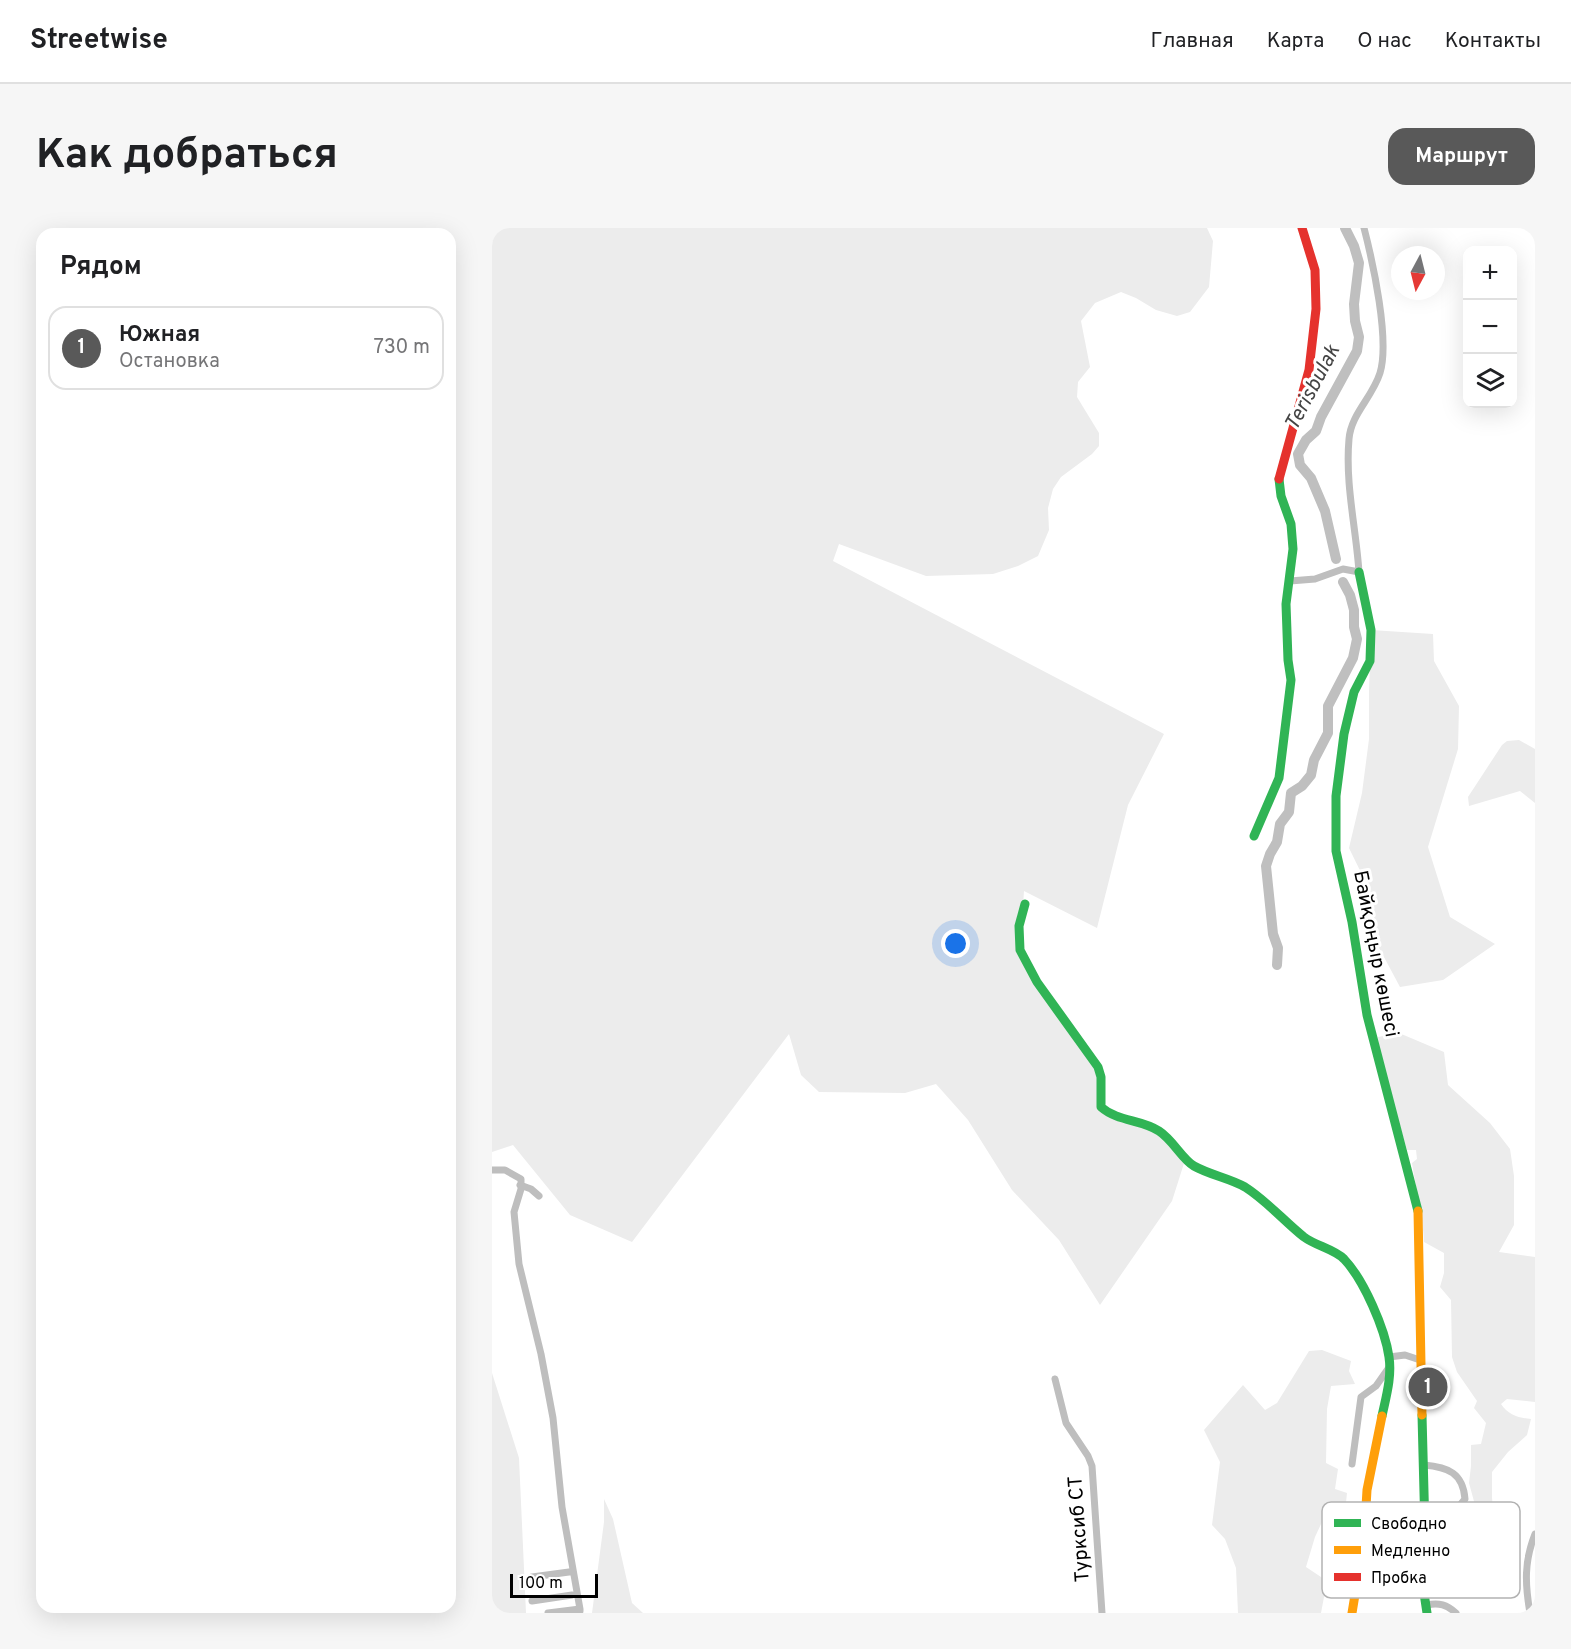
<!DOCTYPE html>
<html lang="ru">
<head>
<meta charset="utf-8">
<style>
  :root { --surface:#fff; --page:#f6f6f6; --text:#202124; --muted:#757577; --line:#e0e0e0; --accent:#595959 }
  body { margin:0; font-family:Overpass,sans-serif; background:var(--page); color:var(--text) }
  .controls { position:absolute; right:18px; top:18px; display:grid; overflow:hidden; border-radius:12px; box-shadow:0 6px 24px #0002 }
  .controls button { width:54px; height:54px; display:grid; place-items:center; padding:0; border:0; border-bottom:2px solid var(--line); background:var(--surface); color:var(--text); font:30px sans-serif }
  .compass { position:absolute; left:899px; top:18px; width:54px; height:54px; border-radius:50%; background:var(--surface); box-shadow:0 6px 24px #0002; rotate:187deg }
  .scale { position:absolute; left:18px; bottom:15px; width:88px; box-sizing:border-box; padding-left:6px; border:3px solid #000; border-top:0; font-size:16px; line-height:21px; white-space:nowrap; color:#000; -webkit-text-stroke:4px #fff; paint-order:stroke }
  .you { position:absolute; left:464px; top:716px; width:21px; height:21px; margin:-15px; border:4px solid #fff; border-radius:50%; background:#1a73e8; box-shadow:0 0 0 9px #1a73e833 }
  .badge { display:grid; place-items:center; width:39px; height:39px; border-radius:50%; background:var(--accent); color:#fff; font-size:20px; font-weight:700 }
  .pin { position:absolute; translate:-50% -50%; border:3px solid #fff; box-shadow:0 2px 6px #0006 }
  .list { margin:0; padding:0; list-style:none }
  h2 { display:flex; justify-content:space-between; align-items:center; height:78px; margin:0; padding:0 24px; font-size:26px }
  h2 small { font-size:20px; font-weight:400; color:var(--muted) }
  .list li { display:grid; grid-template-columns:39px 1fr auto; gap:18px; align-items:center; box-sizing:border-box; height:84px; margin:0 12px 12px; padding:0 12px; border:2px solid var(--line); border-radius:18px }
  .list b { display:block; font-size:22px; white-space:nowrap }
  .list p { margin:0; font-size:20px; white-space:nowrap; color:var(--muted) }
  .list em { font-size:20px; font-style:normal; color:var(--muted) }
  .icon { flex:none; width:33px; height:33px; fill:none; stroke:currentColor; stroke-width:2; stroke-linecap:round; stroke-linejoin:round }
  .map { position:relative; flex:none; width:1043px; height:1385px; overflow:hidden; border-radius:18px }
  header { display:flex; align-items:center; gap:36px; box-sizing:border-box; height:84px; padding:0 30px; background:var(--surface); border-bottom:2px solid var(--line) }
  header strong { font-size:28px }
  nav { display:flex; gap:33px; margin-inline-start:auto; font-size:21px }
  .intro { display:flex; align-items:center; justify-content:space-between; box-sizing:border-box; height:144px; padding:0 36px }
  h1 { margin:0; font-size:42px }
  .button { padding:15px 27px; border-radius:18px; background:var(--accent); color:#fff; font-size:21px; font-weight:700 }
  main { display:flex; gap:36px; padding:0 36px }
  aside { flex:1; background:var(--surface); border-radius:18px; box-shadow:0 6px 24px #0002 }
  .map>svg:first-child { display:block }
  .green { fill:#ececec }
  .lines { fill:none; stroke-linecap:round; stroke-linejoin:round }
  .river { stroke:#bfbfbf; stroke-width:10 }
  .street { stroke:#bebebe; stroke-width:7 }
  .fast { stroke:#30b455; stroke-width:9 }
  .slow { stroke:#ff9f0a; stroke-width:9 }
  .jam { stroke:#e5322d; stroke-width:9 }
  .labels { text-anchor:middle; dominant-baseline:central; stroke-width:6; stroke-linejoin:round; paint-order:stroke }
  .street-label { font-size:20px; fill:#000; stroke:#fff }
  .water-label { font-size:21px; font-style:italic; fill:#444; stroke:#fff }
  .key { fill:#fff; stroke:#b2b2b2; stroke-width:1.5 }
  .key-label { font-size:16px; fill:#000 }
</style>
</head>
<body>
<header>
<strong>Streetwise</strong>
<nav><a>Главная</a><a>Карта</a><a>О нас</a><a>Контакты</a></nav>
</header>
<div class="intro"><h1>Как добраться</h1><a class="button">Маршрут</a></div>
<main>
<aside>
<h2>Рядом<small></small></h2>
<ul class="list">
<li><span class="badge">1</span><div><b>Южная</b><p>Остановка</p></div><em>730 m</em></li>
</ul>
</aside>
<div class="map">
<svg width="1043" height="1385" viewBox="0 0 1043 1385">
  <rect width="100%" height="100%" fill="#fff"/>
  <path class="green" d="M 0,0 L 715,0 L 721,13 L 717,59 L 698,84 L 685,88 L 664,82 L 644,70 L 629,64 L 603,75 L 589,93 L 598,139 L 586,154 L 585,169 L 607,205 L 607,218 L 600,226 L 569,249 L 561,261 L 556,280 L 557,302 L 546,328 L 526,338 L 501,346 L 434,348 L 347,316 L 341,333 L 672,506 L 636,577 L 605,700 L 532,663 L 528,722 L 609,849 L 609,878 L 656,897 L 694,929 L 680,973 L 608,1077 L 567,1012 L 520,962 L 476,892 L 444,856 L 413,865 L 327,864 L 309,847 L 297,806 L 140,1014 L 78,987 L 21,917 L 0,924 Z
    M 879,402 L 941,406 L 942,433 L 967,478 L 966,521 L 936,619 L 958,689 L 1003,716 L 951,752 L 908,759 L 885,716 L 879,665 L 857,620 L 870,565 L 877,511 L 877,464 Z
    M 1027,512 L 1043,521 L 1043,575 L 1028,563 L 977,578 L 976,569 L 1010,517 L 1015,513 Z
    M 907,805 L 952,824 L 956,857 L 998,895 L 1018,921 L 1022,948 L 1022,997 L 1007,1024 L 1043,1029 L 1043,1174 L 1015,1171 L 1009,1176 C 1016,1187 1027,1190 1039,1191 L 1035,1207 L 1016,1224 L 1000,1244 L 1000,1270 L 1004,1305 L 998,1309 L 980,1291 L 983,1277 L 977,1255 L 979,1238 L 979,1217 L 989,1216 L 994,1195 L 982,1180 L 985,1173 L 965,1144 L 960,1129 L 959,1072 L 948,1059 L 952,1045 L 952,1025 L 932,1014 C 931,987 924,962 920,935 L 925,931 L 924,922 L 915,922 L 889,831 L 886,809 Z
    M 830,1122 L 859,1133 L 857,1143 L 863,1156 L 839,1158 L 835,1181 L 834,1235 L 846,1241 L 843,1261 L 855,1265 L 853,1284 L 836,1281 L 823,1309 L 814,1339 L 835,1353 L 829,1385 L 746,1385 L 744,1340 L 733,1311 L 720,1297 L 728,1234 L 712,1202 L 751,1157 L 773,1182 L 785,1175 L 817,1123 Z
    M 0,1145 L 27,1230 L 34,1385 L 0,1385 Z
    M 112,1271 L 121,1291 L 140,1375 L 151,1385 L 100,1385 L 112,1294 Z"/>
  <g class="lines">
    <path class="river" d="M 844,331 L 833,283 L 819,250 L 808,237 L 806,226 L 814,212 L 824,203 L 829,189 L 865,123 L 867,109 L 863,93 L 862,76 L 867,35 L 862,18 L 853,0
      M 785,737 L 786,720 L 781,706 L 774,638 L 778,626 L 785,614 L 788,596 L 797,584 L 799,565 L 810,558 L 819,547 L 822,532 L 836,505 L 836,478 L 861,430 L 865,411 L 862,399 L 862,382 L 858,367 L 851,354"/>
    <path class="street" d="M 798,353 L 823,351 L 851,341 L 867,344 C 864,300 853,256 857,211 C 859,186 880,170 888,145 C 898,112 881,35 872,0
      M 0,942 L 13,942 L 29,951 L 29,961 L 22,984 L 27,1036 L 49,1126 L 61,1190 L 70,1279 L 88,1381
      M 28,957 L 39,961 L 47,968
      M 897,1129 L 913,1127 L 928,1132
      M 563,1151 L 574,1195 L 596,1228 L 600,1238 L 610,1385
      M 860,1236 L 869,1169 L 884,1158 L 898,1138
      M 932,1237 C 956,1239 971,1245 973,1271 L 958,1289 L 934,1367
      M 40,1349 L 77,1344
      M 40,1373 L 80,1367
      M 935,1377 C 947,1374 955,1377 964,1385
      M 56,1385 L 88,1381 L 88,1383
      M 1038,1385 C 1033,1356 1032,1334 1043,1306"/>
    <path class="fast" d="M 867,344 L 879,402 L 878,433 L 862,464 L 852,506 L 844,568 L 844,623 L 860,694 L 875,787 L 926,983
      M 762,608 L 787,550 L 799,452 L 796,432 L 794,376 L 801,321 L 799,296 L 789,268 L 787,251
      M 533,676 L 527,698 L 528,722 L 545,754 L 606,839 L 609,849 L 609,879 C 626,894 649,891 667,903 C 681,912 690,931 702,938 C 718,947 737,950 753,959 C 775,973 792,993 812,1009 C 824,1018 842,1021 852,1031 C 872,1052 893,1101 897,1129 C 900,1149 894,1169 890,1188
      M 930,1187 L 933,1303 L 927,1332 L 935,1385"/>
    <path class="slow" d="M 926,983 L 930,1187
      M 860,1385 L 872,1312 L 875,1262 L 890,1188"/>
    <path class="jam" d="M 787,251 L 817,142 L 824,81 L 823,42 L 810,0"/>
  </g>
  <g class="labels">
    <g class="street-label">
      <text transform="translate(883 726) rotate(79)">Байқоңыр көшесі</text>
      <text transform="translate(588 1301) rotate(-94)">Турксиб СТ</text>
    </g>
    <g class="water-label">
      <text transform="translate(821 160) rotate(-62)">Terisbulak</text>
    </g>
  </g>
  <rect x="830" y="1274" width="198" height="96" rx="9" class="key"/>
  <rect x="842" y="1291" width="27" height="8" fill="#30b455"/>
  <rect x="842" y="1318" width="27" height="8" fill="#ff9f0a"/>
  <rect x="842" y="1345" width="27" height="8" fill="#e5322d"/>
  <g class="key-label">
    <text x="879" y="1301">Свободно</text>
    <text x="879" y="1328">Медленно</text>
    <text x="879" y="1355">Пробка</text>
  </g>
</svg>
<div class="controls">
<button>+</button>
<button>−</button>
<button><svg class="icon" aria-label="layers" viewBox="0 0 24 24"><path d="M12 4l9 5-9 5-9-5zM3 14l9 5 9-5"/></svg></button>
</div>
<svg class="compass" viewBox="-18 -18 36 36"><path d="M0-13l5 13h-10z" fill="#e53935"/><path d="M0 13l5-13h-10z" fill="#757577"/></svg>
<div class="scale">100 m</div>
<div class="you"></div>
<div class="pin badge" style="left:936px;top:1159px">1</div>
</div>
</main>
</body>
</html>
